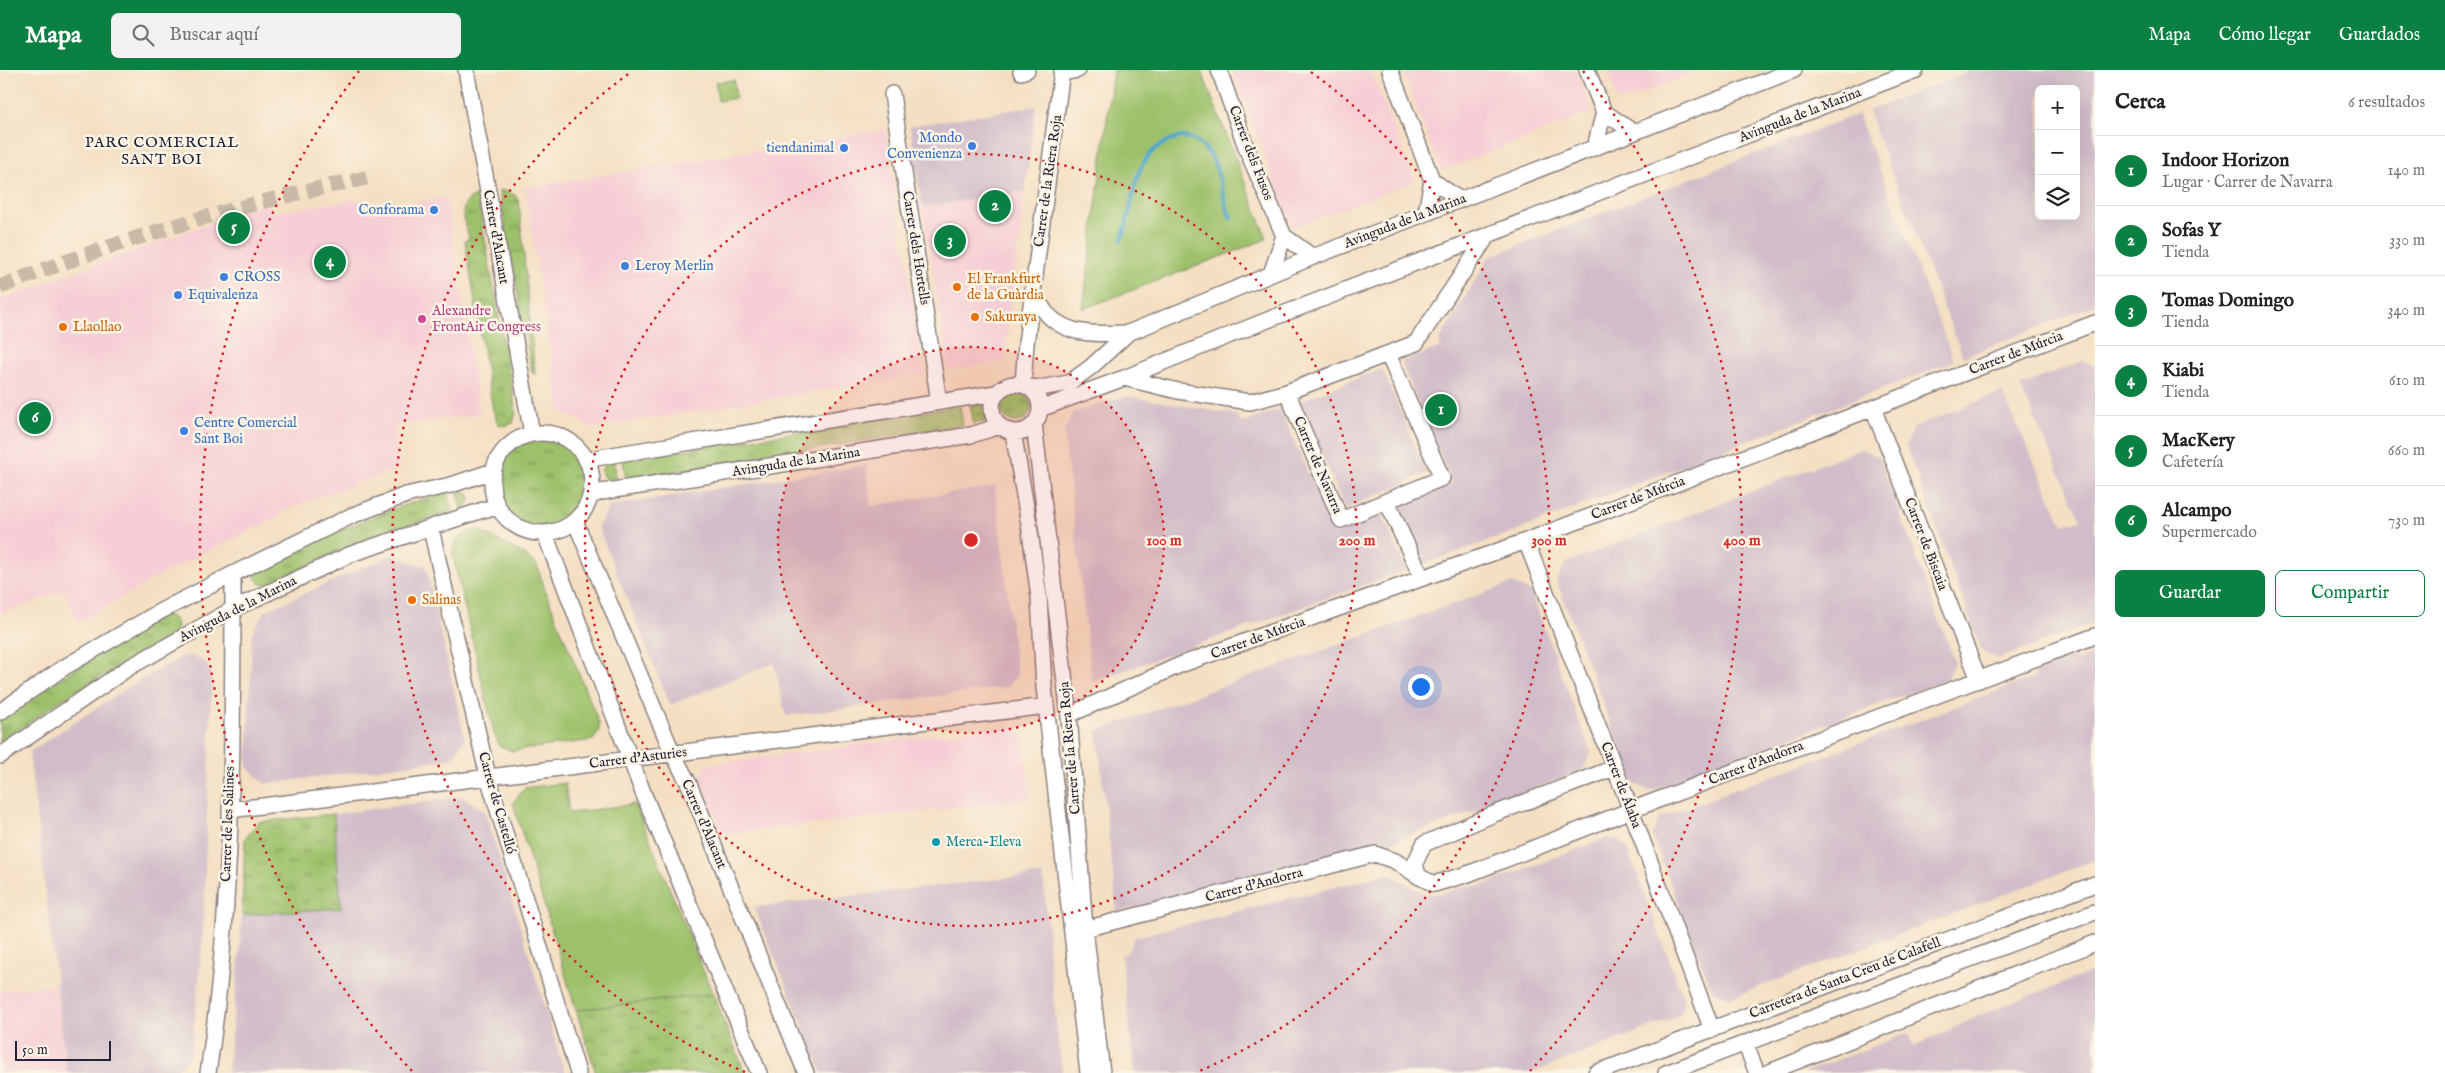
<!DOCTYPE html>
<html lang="es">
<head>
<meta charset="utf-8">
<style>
  :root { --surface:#fff; --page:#f2f2f2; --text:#222; --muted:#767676; --line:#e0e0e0; --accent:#0b8043 }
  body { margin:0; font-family:"IM FELL English",serif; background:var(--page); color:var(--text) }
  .controls { position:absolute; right:15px; top:15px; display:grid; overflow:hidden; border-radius:8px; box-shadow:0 5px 20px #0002 }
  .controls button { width:45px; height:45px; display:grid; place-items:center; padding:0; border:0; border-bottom:1px solid var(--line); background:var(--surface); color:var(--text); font:25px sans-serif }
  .scale { position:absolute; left:15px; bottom:12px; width:96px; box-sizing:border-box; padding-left:5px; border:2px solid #22223b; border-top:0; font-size:14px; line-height:18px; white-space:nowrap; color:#22223b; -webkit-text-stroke:4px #fcf5e5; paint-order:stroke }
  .you { position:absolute; left:1420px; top:616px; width:18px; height:18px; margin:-12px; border:4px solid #fff; border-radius:50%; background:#1a73e8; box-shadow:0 0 0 8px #1a73e833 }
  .badge { display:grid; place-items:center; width:32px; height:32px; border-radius:50%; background:var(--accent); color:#fff; font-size:16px; font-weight:700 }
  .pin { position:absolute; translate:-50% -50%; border:2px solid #fff; box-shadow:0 1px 5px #0006 }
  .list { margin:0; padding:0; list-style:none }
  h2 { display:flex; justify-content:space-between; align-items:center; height:65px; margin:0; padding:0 20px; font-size:21px }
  h2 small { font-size:16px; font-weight:400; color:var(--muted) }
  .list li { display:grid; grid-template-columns:32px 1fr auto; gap:15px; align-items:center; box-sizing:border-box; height:70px; padding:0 20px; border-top:1px solid var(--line) }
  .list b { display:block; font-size:19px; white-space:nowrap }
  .list p { margin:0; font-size:16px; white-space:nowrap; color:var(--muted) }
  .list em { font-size:16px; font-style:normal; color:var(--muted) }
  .actions { display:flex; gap:10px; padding:15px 20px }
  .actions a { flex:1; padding:11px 0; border:1px solid var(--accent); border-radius:8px; text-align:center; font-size:18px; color:var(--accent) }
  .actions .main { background:var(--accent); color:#fff }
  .icon { flex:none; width:28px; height:28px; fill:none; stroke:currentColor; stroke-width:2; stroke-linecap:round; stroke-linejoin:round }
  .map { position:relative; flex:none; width:2095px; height:1003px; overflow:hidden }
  header { display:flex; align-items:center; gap:30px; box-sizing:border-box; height:70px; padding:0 25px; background:var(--accent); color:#fff }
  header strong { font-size:24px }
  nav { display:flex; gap:28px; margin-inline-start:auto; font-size:18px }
  .search { width:350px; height:45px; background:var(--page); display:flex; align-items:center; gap:12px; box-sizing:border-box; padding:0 18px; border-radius:8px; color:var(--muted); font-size:19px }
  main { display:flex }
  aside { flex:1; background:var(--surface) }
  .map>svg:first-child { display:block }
  .built { fill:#f6cfd6 }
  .industrial { fill:#d1bdc9; fill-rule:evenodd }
  .grass { fill:url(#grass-tufts); stroke:#607253 }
  .green { fill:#9dc16b; stroke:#607253 }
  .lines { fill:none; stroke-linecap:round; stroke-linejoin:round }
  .stream { stroke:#4fa5cb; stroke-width:4 }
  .minor-tunnel { stroke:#cab9a7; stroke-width:15; stroke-dasharray:15 8; stroke-linecap:butt }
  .minor-casing { stroke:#8b807e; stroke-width:18 }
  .minor { stroke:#fff; stroke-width:15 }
  .ring { fill:none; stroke:#d62828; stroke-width:2.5; stroke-dasharray:2.5 5 }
  .shop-dot { fill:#3f7fe0; stroke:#fcf5e5; stroke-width:2 }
  .food-dot { fill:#e8710a; stroke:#fcf5e5; stroke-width:2 }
  .hotel-dot { fill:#d1479c; stroke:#fcf5e5; stroke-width:2 }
  .culture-dot { fill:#0f9aa8; stroke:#fcf5e5; stroke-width:2 }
  .labels { text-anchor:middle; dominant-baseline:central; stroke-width:5; stroke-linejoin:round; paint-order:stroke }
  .street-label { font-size:14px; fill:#22223b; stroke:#fcf5e5 }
  .shop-label { font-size:14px; fill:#366cbe; stroke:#fcf5e5; text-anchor:start }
  .food-label { font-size:14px; fill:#c56008; stroke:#fcf5e5; text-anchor:start }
  .hotel-label { font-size:14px; fill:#b23c85; stroke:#fcf5e5; text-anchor:start }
  .culture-label { font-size:14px; fill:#0d838f; stroke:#fcf5e5; text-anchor:start }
  .neighbourhood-label { font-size:15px; letter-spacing:1px; fill:#22223b; stroke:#fcf5e5 }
  .centre { fill:#d62828; stroke:#fcf5e5; stroke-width:2.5 }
  .ring-label { font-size:15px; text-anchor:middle; font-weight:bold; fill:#d62828; stroke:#fcf5e5; stroke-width:5; stroke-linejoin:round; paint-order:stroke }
</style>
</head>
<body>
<header>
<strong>Mapa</strong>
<div class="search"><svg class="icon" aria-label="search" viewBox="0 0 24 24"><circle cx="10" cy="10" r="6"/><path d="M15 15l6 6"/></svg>Buscar aquí</div>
<nav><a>Mapa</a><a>Cómo llegar</a><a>Guardados</a></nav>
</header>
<main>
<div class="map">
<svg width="2095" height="1003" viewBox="0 0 2095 1003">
  <defs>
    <pattern id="grass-tufts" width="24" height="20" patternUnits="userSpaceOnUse" patternTransform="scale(1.25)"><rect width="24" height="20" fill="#9dc16b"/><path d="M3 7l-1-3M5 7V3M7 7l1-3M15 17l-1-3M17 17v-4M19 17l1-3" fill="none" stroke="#809c59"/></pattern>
  </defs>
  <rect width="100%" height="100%" fill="#fcf5e5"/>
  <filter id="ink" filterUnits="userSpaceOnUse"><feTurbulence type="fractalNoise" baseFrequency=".02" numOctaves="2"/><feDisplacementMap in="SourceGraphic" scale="10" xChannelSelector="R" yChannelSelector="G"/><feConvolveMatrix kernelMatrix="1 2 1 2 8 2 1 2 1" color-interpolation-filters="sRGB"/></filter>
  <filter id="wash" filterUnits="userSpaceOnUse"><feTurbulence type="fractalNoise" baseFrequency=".0096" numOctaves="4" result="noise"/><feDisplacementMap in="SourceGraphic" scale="20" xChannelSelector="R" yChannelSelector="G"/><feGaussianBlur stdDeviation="1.12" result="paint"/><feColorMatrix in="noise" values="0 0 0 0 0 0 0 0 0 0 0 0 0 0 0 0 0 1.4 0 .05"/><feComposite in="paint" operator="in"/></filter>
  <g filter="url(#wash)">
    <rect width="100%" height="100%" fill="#f4dfc2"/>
    <path class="built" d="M 1232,0 L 1371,0 L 1415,111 L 1293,158 Z
      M 1402,0 L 1576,0 L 1592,42 L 1441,101 Z
      M 1607,0 L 1702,0 L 1619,32 Z
      M 885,60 L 924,304 L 591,358 L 581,350 L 560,341 L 525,118 Z
      M 1025,121 L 1004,291 L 949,300 L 922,137 Z
      M 446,128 L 480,344 L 394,356 L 400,398 L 281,441 L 282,445 L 164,503 L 78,553 L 65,520 L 0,544 L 0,230 L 268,132 L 273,143 L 359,129 L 361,141 Z
      M 1012,655 L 1024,667 L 1031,729 L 723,764 L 700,707 L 708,695 Z
      M 56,915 L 67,1003 L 0,1003 L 0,921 Z"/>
    <path class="industrial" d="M 1973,0 L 2095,0 L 2095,235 L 1963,287 L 1868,41 ZM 2039,19 L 2076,19 L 2076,146 L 2039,146 Z
      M 1036,36 L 1025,121 L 922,137 L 910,56 Z
      M 1858,44 L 1954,291 L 1508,464 L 1424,494 L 1399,437 L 1452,413 L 1401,292 L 1441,277 L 1439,271 L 1489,187 Z
      M 2083,291 L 2095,296 L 2095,553 L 1998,589 L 1982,582 L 1906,376 L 1914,357 L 2002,322 L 2063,455 L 2081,450 L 2020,316 Z
      M 1382,299 L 1427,403 L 1345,439 L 1300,331 Z
      M 1126,326 L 1237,345 L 1241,353 L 1280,339 L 1335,464 L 1381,444 L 1406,500 L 1092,612 L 1064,362 L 1073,342 Z
      M 1861,379 L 1879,387 L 1955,592 L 1947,609 L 1650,721 L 1634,714 L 1556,510 L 1566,493 Z
      M 866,395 L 871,436 L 995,416 L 1017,605 L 1008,617 L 786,646 L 774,593 L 670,635 L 598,457 L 610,436 Z
      M 392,485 L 426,497 L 465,669 L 452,689 L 265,714 L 247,697 L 252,563 L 265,541 Z
      M 1512,513 L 1531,522 L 1591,683 L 1583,700 L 1390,773 L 1117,842 L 1097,661 Z
      M 2095,584 L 2095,790 L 1730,928 L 1712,921 L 1652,765 L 1660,748 L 2035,607 L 2033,601 L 2074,586 L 2075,591 Z
      M 191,586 L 204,591 L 210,600 L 212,608 L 203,862 L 196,941 L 190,982 L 185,994 L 170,1003 L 67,1003 L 29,682 L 135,613 L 181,587 Z
      M 463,727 L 485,741 L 565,1003 L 227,1003 L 237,913 L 242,845 L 341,838 L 334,744 Z
      M 1607,768 L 1619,770 L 1627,778 L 1685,932 L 1680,944 L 1674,948 L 1531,1003 L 1135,1003 L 1121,886 L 1127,883 L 1135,867 L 1388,804 L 1424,823 L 1440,824 L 1465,816 L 1480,816 Z
      M 1043,804 L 1049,868 L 1048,880 L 1062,1003 L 822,1003 L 754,837 Z
      M 2095,901 L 2095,1003 L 1802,1003 L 1909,963 L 1914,976 L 1992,940 Z"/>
    <path class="grass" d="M 501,120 L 515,125 L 519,132 L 535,305 L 532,302 L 499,121 Z
      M 477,125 L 516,342 L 513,353 L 506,356 L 498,354 L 493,340 L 465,171 L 469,168 C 464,150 456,134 477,125 Z
      M1001 337a15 15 0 1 1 30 0a15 15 0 1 1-30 0Z
      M 983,334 L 987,351 L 974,354 L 970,335 Z
      M 960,336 L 963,355 L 626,409 L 623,390 Z
      M497 414a44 44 0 1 1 88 0a44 44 0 1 1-88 0Z
      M 608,392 L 614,392 L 617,411 L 609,412 L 602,405 L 601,400 Z
      M 457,420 C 471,420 475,432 462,439 Z
      M 448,421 L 453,442 C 389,459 329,484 270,514 L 261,514 L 255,508 L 256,499 L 319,468 L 405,435 Z
      M 165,545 C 176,546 180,555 174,564 L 55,634 L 0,673 L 0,648 L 109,577 Z
      M 334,744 L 341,838 L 242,845 L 245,768 L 259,752 Z
      M 713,924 L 745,1003 L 596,1003 L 576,940 Z"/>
    <path class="green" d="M 1113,0 L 1201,0 L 1267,169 L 1083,239 Z
      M 734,10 L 736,28 L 718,31 L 715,12 Z
      M 478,460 L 524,484 L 537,495 L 546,523 L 599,653 L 599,662 L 593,670 L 512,681 L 499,676 L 494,663 L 452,483 L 458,468 L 471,461 Z
      M 565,713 L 569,743 L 635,734 L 713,924 L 576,940 L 513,733 L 524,718 Z"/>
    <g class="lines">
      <path class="stream" d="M 1121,170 C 1138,132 1126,85 1176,68 C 1190,64 1203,74 1211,86 C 1222,104 1221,129 1231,148"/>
    </g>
  </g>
  <g filter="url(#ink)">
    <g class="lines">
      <path class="minor-tunnel" d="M 0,217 C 119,169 245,133 371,107"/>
      <defs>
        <path id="minor" d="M 466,0 L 532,364
          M 1219,0 L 1247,80 L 1284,166 L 1313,187
          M 1390,0 L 1432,110 L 1426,143
          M 1587,0 L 1604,42 L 1633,62
          M 1021,2 L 1027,0
          M 1062,3 L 1078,0
          M 892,24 L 939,332
          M 1595,77 L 1604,42
          M 1432,110 L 1460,130
          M 1271,204 L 1284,166
          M 1033,222 C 1038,229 1042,239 1048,245 C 1069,267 1101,264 1128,263
          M 1124,308 L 1178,321 L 1250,332 L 1287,322 L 1416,273 L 1488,165
          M992 338a24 24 0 1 1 48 0a24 24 0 1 1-48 0Z
          M 1023,314 L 1026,274 L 1062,0
          M 1030,317 L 1040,318 L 1069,313 L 1091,297 L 1128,263 L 1313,187 L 1794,0
          M 1287,322 L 1341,450 L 1442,408 L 1388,284
          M 1873,338 L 1979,610
          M 1040,339 L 1124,308 L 1270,249 L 1916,0
          M 1034,354 L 1069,645 L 1085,859 L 1102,1003
          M 1013,362 L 1029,454 L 1039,527 L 1044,617 L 1088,1003
          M492 413a50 50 0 1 1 100 0a50 50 0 1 1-100 0Z
          M 588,393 L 596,388 L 618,384 L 996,323
          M 591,426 L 601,422 L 971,365 L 1000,356
          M 1387,432 L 1422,508
          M 575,451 L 673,684 L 689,714 L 806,1003
          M 431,459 L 488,707 L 578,1003
          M 545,464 L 644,725 L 759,1003
          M 1526,471 L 1631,740 L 1712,960
          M 0,642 L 63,598 L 161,541 L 233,504 L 351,446 L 406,425 L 451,415 L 493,401
          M 1069,645 L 1180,595 L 1526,471 L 2095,253
          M 0,686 L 128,598 L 233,539 L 351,484 L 486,439 L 498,438
          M 1614,698 L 1494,744 L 1424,774 L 1415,793 L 1418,806 L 1434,814 L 1468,804 L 1631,740 L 2095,566
          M 230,740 L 1046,636
          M 1085,859 L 1375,784 L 1395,791 L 1418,806
          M 1745,973 L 1757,1003
          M 208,1003 C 233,839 233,670 233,504
          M 1596,1003 L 2095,814
          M 1666,1003 L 2095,842
          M 1767,1003 L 2095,873"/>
      </defs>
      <use href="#minor" class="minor-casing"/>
      <use href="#minor" class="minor"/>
    </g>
  </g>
  <circle cx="971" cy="470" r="193" fill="#d62828" fill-opacity=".12"/>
  <g class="ring">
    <circle cx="971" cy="470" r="193"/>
    <circle cx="971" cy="470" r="386"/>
    <path d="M745 1002A578 578 0 0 1 631 2M1311 2A578 578 0 0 1 1197 1002"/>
    <path d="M412 1001A771 771 0 0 1 359 1M1583 1A771 771 0 0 1 1530 1001"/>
  </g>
  <g class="shop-dot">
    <circle cx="972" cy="76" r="5"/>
    <circle cx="844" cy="78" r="5"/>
    <circle cx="434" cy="140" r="5"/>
    <circle cx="625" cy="196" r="5"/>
    <circle cx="224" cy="207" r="5"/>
    <circle cx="178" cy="225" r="5"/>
    <circle cx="184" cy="361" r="5"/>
  </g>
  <g class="food-dot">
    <circle cx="957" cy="217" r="5"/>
    <circle cx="975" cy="247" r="5"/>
    <circle cx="63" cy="257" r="5"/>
    <circle cx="412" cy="530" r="5"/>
  </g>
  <circle class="hotel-dot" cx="422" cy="249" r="5"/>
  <circle class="culture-dot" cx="936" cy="772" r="5"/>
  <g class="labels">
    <g class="street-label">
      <text transform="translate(1800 45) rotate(-21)">Avinguda de la Marina</text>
      <text transform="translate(1251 83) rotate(69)">Carrer dels Fusos</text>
      <text transform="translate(1048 111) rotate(-82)">Carrer de la Riera Roja</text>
      <text transform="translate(1405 151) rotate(-21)">Avinguda de la Marina</text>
      <text transform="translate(496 167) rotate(80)">Carrer d'Alacant</text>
      <text transform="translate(916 178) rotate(81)">Carrer dels Hortells</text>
      <text transform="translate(2016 283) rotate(-21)">Carrer de Múrcia</text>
      <text transform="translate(796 392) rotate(-9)">Avinguda de la Marina</text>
      <text transform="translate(1318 395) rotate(67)">Carrer de Navarra</text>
      <text transform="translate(1638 428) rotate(-21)">Carrer de Múrcia</text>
      <text transform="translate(1926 474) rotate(69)">Carrer de Biscaia</text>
      <text transform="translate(238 539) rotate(-27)">Avinguda de la Marina</text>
      <text transform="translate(1258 568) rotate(-20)">Carrer de Múrcia</text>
      <text transform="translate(1070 678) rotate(-95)">Carrer de la Riera Roja</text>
      <text transform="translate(638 688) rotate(-7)">Carrer d'Asturies</text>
      <text transform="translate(1756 693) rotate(-21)">Carrer d'Andorra</text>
      <text transform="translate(1621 715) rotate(69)">Carrer de Álaba</text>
      <text transform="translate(497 733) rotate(74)">Carrer de Castelló</text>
      <text transform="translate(228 754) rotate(-88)">Carrer de les Salines</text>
      <text transform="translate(704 754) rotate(67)">Carrer d'Alacant</text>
      <text transform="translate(1254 815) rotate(-15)">Carrer d'Andorra</text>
      <text transform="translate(1845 908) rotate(-21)">Carretera de Santa Creu de Calafell</text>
    </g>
    <g class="shop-label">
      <text x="962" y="68" text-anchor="end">Mondo<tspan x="962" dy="16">Convenienza</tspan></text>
      <text x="834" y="78" text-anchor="end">tiendanimal</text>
      <text x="424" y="140" text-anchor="end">Conforama</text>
      <text x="635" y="196">Leroy Merlin</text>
      <text x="234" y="207">CROSS</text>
      <text x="188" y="225">Equivalenza</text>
      <text x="194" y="353">Centre Comercial<tspan x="194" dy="16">Sant Boi</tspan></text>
    </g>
    <g class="food-label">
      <text x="967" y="209">El Frankfurt<tspan x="967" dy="16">de la Guàrdia</tspan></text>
      <text x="985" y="247">Sakuraya</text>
      <text x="73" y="257">Llaollao</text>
      <text x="422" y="530">Salinas</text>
    </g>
    <g class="hotel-label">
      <text x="432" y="241">Alexandre<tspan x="432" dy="16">FrontAir Congress</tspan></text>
    </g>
    <g class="culture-label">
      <text x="946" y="772">Merca-Eleva</text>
    </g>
    <g class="neighbourhood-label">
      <text x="162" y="72">PARC COMERCIAL<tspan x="162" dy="17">SANT BOI</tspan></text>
    </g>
  </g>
  <circle cx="971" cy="470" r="8" class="centre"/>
  <g class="ring-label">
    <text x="1164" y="475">100 m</text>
    <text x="1357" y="475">200 m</text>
    <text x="1549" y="475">300 m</text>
    <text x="1742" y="475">400 m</text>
  </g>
</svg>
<div class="controls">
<button>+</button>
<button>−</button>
<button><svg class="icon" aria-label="layers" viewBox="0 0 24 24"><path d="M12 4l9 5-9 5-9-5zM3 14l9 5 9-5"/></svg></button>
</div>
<div class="scale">50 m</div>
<div class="you"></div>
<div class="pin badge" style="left:1441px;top:340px">1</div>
<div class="pin badge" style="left:995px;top:136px">2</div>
<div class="pin badge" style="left:950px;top:171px">3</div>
<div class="pin badge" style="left:330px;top:192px">4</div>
<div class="pin badge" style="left:234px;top:158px">5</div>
<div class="pin badge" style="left:35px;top:348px">6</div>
</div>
<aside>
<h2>Cerca<small>6 resultados</small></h2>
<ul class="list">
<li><span class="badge">1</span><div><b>Indoor Horizon</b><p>Lugar · Carrer de Navarra</p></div><em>140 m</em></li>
<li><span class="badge">2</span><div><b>Sofas Y</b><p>Tienda</p></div><em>330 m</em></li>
<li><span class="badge">3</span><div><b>Tomas Domingo</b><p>Tienda</p></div><em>340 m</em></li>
<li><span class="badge">4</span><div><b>Kiabi</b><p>Tienda</p></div><em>610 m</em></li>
<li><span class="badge">5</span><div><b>MacKery</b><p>Cafetería</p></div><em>660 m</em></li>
<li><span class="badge">6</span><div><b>Alcampo</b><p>Supermercado</p></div><em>730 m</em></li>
</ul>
<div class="actions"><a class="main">Guardar</a><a>Compartir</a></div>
</aside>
</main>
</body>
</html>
